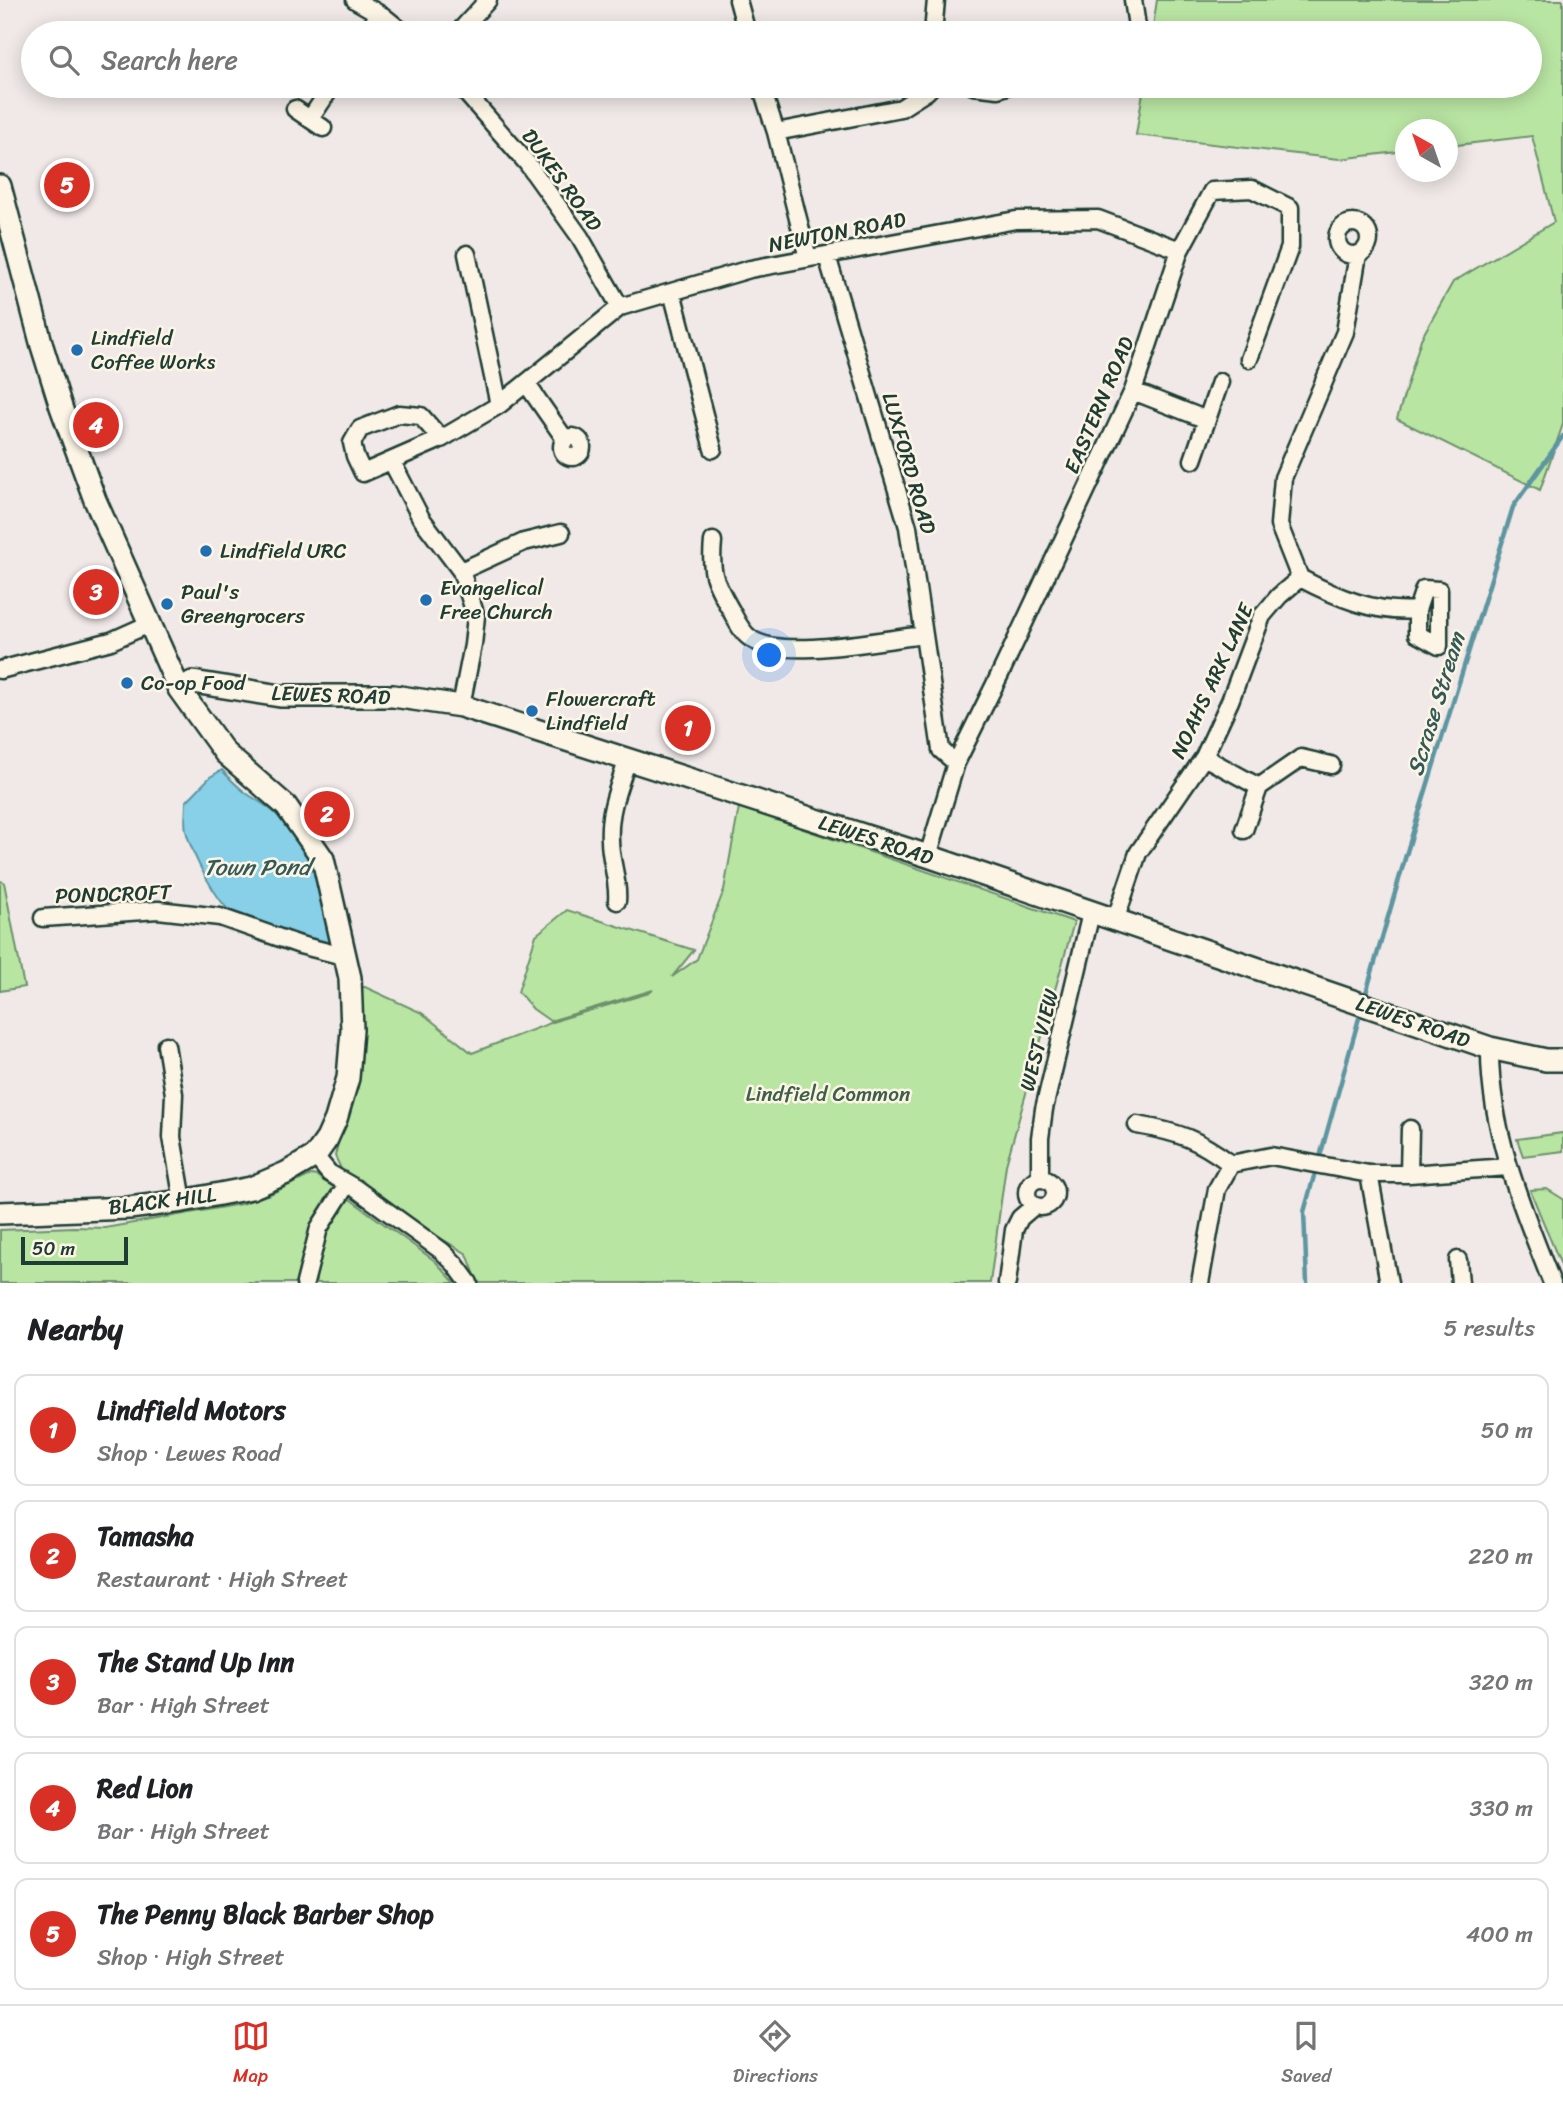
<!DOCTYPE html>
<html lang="en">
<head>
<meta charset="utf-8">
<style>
  :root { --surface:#fff; --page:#f6f6f6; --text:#202124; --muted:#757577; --line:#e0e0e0; --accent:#d93025 }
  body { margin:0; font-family:Sriracha,sans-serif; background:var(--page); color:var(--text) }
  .compass { position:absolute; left:1395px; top:119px; width:63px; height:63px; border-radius:50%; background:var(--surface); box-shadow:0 4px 18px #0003; rotate:320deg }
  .scale { position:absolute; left:21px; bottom:18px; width:107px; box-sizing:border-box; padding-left:7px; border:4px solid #1f3d34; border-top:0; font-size:19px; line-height:24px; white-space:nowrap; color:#1f3d34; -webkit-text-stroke:5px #fcf5e5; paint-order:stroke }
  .you { position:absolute; left:770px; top:656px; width:24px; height:24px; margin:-18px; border:5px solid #fff; border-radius:50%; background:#1a73e8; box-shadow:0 0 0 10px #1a73e833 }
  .badge { display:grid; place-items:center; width:46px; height:46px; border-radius:50%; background:var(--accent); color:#fff; font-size:23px; font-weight:700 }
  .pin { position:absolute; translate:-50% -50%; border:4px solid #fff; box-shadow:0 2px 7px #0006 }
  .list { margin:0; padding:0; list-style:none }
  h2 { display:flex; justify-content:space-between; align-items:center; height:91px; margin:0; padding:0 28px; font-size:30px }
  h2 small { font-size:23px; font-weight:400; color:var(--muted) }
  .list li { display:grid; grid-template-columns:46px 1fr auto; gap:21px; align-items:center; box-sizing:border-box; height:112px; margin:0 14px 14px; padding:0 14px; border:2px solid var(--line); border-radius:14px }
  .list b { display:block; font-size:26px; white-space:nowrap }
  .list p { margin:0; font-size:23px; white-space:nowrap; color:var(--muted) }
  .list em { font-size:23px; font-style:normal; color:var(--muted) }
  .icon { flex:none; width:38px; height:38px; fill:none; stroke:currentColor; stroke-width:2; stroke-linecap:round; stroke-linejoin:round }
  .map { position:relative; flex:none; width:1563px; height:1283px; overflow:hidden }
  .search { position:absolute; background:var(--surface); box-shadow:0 4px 18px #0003; left:21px; right:21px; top:21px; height:77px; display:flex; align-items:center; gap:18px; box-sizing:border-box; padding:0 24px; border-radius:38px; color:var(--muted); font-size:26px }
  .sheet { height:721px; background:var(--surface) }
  nav { display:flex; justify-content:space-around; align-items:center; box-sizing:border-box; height:98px; border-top:2px solid var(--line); background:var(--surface); font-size:19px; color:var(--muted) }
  nav a { display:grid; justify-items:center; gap:4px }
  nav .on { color:var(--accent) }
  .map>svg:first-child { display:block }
  .green { fill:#b9e5a3; stroke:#6c916c; stroke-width:2 }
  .water { fill:#87d0e8; stroke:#5d95a0; stroke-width:2 }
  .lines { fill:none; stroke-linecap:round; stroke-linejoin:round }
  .stream { stroke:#5d95a0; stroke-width:4.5 }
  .minor-casing { stroke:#1f3d34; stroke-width:21 }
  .major-casing { stroke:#1f3d34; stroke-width:26 }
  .minor { stroke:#fcf5e5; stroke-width:16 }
  .major { stroke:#fcf5e5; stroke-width:21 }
  .poi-dot { fill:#1f6fb2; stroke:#fcf5e5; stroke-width:2.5 }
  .labels { text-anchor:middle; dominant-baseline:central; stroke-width:5; stroke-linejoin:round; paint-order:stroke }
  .street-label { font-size:21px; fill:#1f3d34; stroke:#fcf5e5 }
  .poi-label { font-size:21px; fill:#1f3d34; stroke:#fcf5e5; text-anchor:start }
  .park-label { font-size:21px; fill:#3e5f4a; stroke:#fcf5e5 }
  .water-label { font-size:23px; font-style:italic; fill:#345a58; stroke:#fcf5e5 }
</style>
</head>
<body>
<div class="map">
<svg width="1563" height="1283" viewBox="0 0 1563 1283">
  <rect width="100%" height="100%" fill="#f0e9e7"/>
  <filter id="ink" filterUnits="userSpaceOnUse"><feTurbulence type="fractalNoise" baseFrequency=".0143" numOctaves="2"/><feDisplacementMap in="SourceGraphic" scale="14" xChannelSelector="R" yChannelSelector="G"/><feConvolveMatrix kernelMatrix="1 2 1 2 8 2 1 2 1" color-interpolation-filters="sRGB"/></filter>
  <g filter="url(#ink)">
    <path class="green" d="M 1157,0 L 1563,0 L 1563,424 L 1540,490 L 1397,419 L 1421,339 L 1453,282 L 1554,222 L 1532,136 L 1448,146 L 1448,130 L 1406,130 L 1405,151 L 1339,159 L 1136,135 L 1144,86 L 1530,86 L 1530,33 L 1152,33 Z
      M 739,807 L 1074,922 L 1006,1165 L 990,1283 L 478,1283 L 467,1254 L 427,1230 L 359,1180 L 354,1180 L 342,1171 L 335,1156 L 341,1131 L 360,987 L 365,987 L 422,1013 L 472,1053 L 561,1019 L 649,993 L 653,990 L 550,1021 L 533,1009 L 518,992 L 536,935 L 567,910 L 694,950 L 672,977 L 697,959 L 724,890 Z
      M 0,881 L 4,882 L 24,987 L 0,991 Z
      M 1563,1133 L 1563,1151 L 1523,1156 L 1517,1139 Z
      M 311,1175 L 318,1176 L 435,1261 L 455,1283 L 0,1283 L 0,1230 L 74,1227 L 105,1228 L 241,1204 L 270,1194 Z
      M 1547,1189 L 1563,1199 L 1563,1270 L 1530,1190 Z"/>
    <path class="water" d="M 222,770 C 229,778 237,786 246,793 C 256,800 268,806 277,815 C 306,843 335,906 331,947 L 236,918 C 216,900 193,858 186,831 C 184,822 186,811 186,802 L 210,777 Z"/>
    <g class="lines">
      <path class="stream" d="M 1366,993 L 1406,855 L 1513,507 L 1563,436
        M 1321,1153 L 1359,1018
        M 1307,1283 L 1304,1212 L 1314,1176"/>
      <defs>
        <path id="minor" d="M 355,0 L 383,16 L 404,33
          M 738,0 L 747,33
          M 1133,0 L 1138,33
          M 366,33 L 372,24 L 383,16
          M 458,33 L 488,0
          M 933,33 L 936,0
          M 460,86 L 527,163 L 580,237 L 620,307
          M 761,86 L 776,132 L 808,258
          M 973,86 L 998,89 L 1007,86
          M 295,109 L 323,128
          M 310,119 L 332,86
          M 776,132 L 901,108 L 926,92 L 932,86
          M1337 239a16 16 0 1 1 32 0a16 16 0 1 1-32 0Z
          M 467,254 L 499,405
          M 827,256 L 908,527 L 941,750 L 956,763
          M 672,292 L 713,449
          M 526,383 L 565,439
          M 1133,391 L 1207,420
          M562 447a10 10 0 1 1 20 0a10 10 0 1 1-20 0Z
          M 441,439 L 421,416 L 399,414 L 360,429 L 352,443 L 355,456 L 363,473 L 441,439 L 499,405 L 620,307 L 750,269 L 1016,220 L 1098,219 L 1180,250
          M 1193,460 L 1220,382
          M 392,462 L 421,518 L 461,571 L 476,616 L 473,645 L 461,706
          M 713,541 C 710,573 714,580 729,607 C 735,617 740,631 750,638 C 780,661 885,639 924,635
          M 461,571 L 524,542 L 561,533
          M 1300,578 C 1336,597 1376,614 1417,610 L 1424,589 L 1439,590 L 1439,646 L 1417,634 L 1417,610
          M 0,670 L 111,641 L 149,624
          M 1204,757 L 1259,787
          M 1244,830 L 1259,787 L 1301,758 L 1331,765
          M 928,856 L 956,763 L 1002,670 L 1133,391 L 1180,250 L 1212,191 L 1252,189 L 1290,208 L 1290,247 L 1249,359
          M 617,901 C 619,880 610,861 610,840 C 608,811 619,786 628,759
          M 43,918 L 158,910 L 220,917 L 300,945 L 347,957
          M 1115,921 L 1138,853 L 1204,757 L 1230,701 L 1262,616 L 1279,596 L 1300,578 L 1279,525 L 1283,478 L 1345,332 L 1358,254
          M 166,1045 L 174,1094 L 172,1137 L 183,1201
          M 1490,1048 C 1489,1129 1522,1208 1552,1283
          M 1137,1125 C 1178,1132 1198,1139 1231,1164 L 1271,1156 L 1369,1174 L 1409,1174 L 1508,1167
          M 315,1156 L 329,1173 L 355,1188 L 442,1251 L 455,1264 L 469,1283
          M 1369,1174 L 1389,1283
          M 1409,1174 L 1410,1129
          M 1040,1178 L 1040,1138 L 1044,1109 L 1091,913
          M1027 1193a14 14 0 1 1 28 0a14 14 0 1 1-28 0Z
          M 1458,1260 L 1460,1283
          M 305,1283 L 319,1228 L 347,1184
          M 1007,1283 L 1014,1230 L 1020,1218 L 1034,1206
          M 1200,1283 L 1217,1189 L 1231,1164"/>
        <path id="major" d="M 0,186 L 42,346 L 61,407 L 95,500 L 179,689 L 225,753 L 286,806 L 323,859 L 350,978 L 352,1030 L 348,1078 L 336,1119 L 327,1139 L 315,1156 L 286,1173 L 251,1188 L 183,1201 L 129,1208 L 0,1213
          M 179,689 L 193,682 L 280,696 L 393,696 L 461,706 L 928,856 L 1490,1048 L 1546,1060 L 1563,1060"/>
      </defs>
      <use href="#minor" class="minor-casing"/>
      <use href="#major" class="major-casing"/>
      <use href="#minor" class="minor"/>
      <use href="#major" class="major"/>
    </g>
  </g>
  <g class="poi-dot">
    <circle cx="77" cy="350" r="7"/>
    <circle cx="206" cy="551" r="7"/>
    <circle cx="426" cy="600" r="7"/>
    <circle cx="167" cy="604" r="7"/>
    <circle cx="127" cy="683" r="7"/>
    <circle cx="532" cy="711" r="7"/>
  </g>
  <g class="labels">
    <g class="street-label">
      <text transform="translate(562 180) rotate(54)">DUKES ROAD</text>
      <text transform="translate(837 232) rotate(-11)">NEWTON ROAD</text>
      <text transform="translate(1099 405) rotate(-67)">EASTERN ROAD</text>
      <text transform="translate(909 463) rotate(74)">LUXFORD ROAD</text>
      <text transform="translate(1212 681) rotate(-65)">NOAHS ARK LANE</text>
      <text transform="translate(331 695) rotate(2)">LEWES ROAD</text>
      <text transform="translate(876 840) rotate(18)">LEWES ROAD</text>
      <text transform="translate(113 894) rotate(-2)">PONDCROFT</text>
      <text transform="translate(1413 1022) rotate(19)">LEWES ROAD</text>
      <text transform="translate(1039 1040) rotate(-76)">WEST VIEW</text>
      <text transform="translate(162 1201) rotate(-7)">BLACK HILL</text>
    </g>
    <g class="poi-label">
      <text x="91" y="338">Lindfield<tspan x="91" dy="24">Coffee Works</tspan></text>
      <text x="220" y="551">Lindfield URC</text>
      <text x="440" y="588">Evangelical<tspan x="440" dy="24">Free Church</tspan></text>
      <text x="181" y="592">Paul's<tspan x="181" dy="24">Greengrocers</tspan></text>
      <text x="141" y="683">Co-op Food</text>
      <text x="546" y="699">Flowercraft<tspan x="546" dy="24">Lindfield</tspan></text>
    </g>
    <g class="park-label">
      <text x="828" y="1094">Lindfield Common</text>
    </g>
    <g class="water-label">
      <text transform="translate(1436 704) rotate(-73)">Scrase Stream</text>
      <text x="257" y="867">Town Pond</text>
    </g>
  </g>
</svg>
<svg class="compass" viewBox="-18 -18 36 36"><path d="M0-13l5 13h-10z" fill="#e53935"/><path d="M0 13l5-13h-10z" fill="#757577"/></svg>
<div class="scale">50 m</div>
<div class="you"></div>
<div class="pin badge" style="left:688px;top:728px">1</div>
<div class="pin badge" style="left:327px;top:814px">2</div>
<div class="pin badge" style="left:96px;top:592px">3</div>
<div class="pin badge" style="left:96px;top:425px">4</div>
<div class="pin badge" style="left:67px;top:185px">5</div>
<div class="search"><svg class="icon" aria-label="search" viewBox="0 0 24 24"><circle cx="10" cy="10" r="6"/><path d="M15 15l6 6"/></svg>Search here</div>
</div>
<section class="sheet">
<h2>Nearby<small>5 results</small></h2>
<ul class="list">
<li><span class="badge">1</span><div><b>Lindfield Motors</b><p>Shop · Lewes Road</p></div><em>50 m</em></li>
<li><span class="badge">2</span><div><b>Tamasha</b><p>Restaurant · High Street</p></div><em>220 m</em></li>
<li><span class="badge">3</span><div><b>The Stand Up Inn</b><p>Bar · High Street</p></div><em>320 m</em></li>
<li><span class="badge">4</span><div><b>Red Lion</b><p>Bar · High Street</p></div><em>330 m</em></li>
<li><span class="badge">5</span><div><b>The Penny Black Barber Shop</b><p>Shop · High Street</p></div><em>400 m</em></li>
</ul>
</section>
<nav>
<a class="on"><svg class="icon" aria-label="map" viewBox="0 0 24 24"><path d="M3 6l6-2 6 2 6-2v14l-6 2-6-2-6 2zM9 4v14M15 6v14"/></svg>Map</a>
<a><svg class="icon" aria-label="directions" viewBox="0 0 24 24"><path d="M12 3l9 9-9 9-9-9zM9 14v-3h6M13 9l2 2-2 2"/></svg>Directions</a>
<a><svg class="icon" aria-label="saved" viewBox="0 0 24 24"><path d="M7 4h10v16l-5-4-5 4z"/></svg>Saved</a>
</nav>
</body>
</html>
